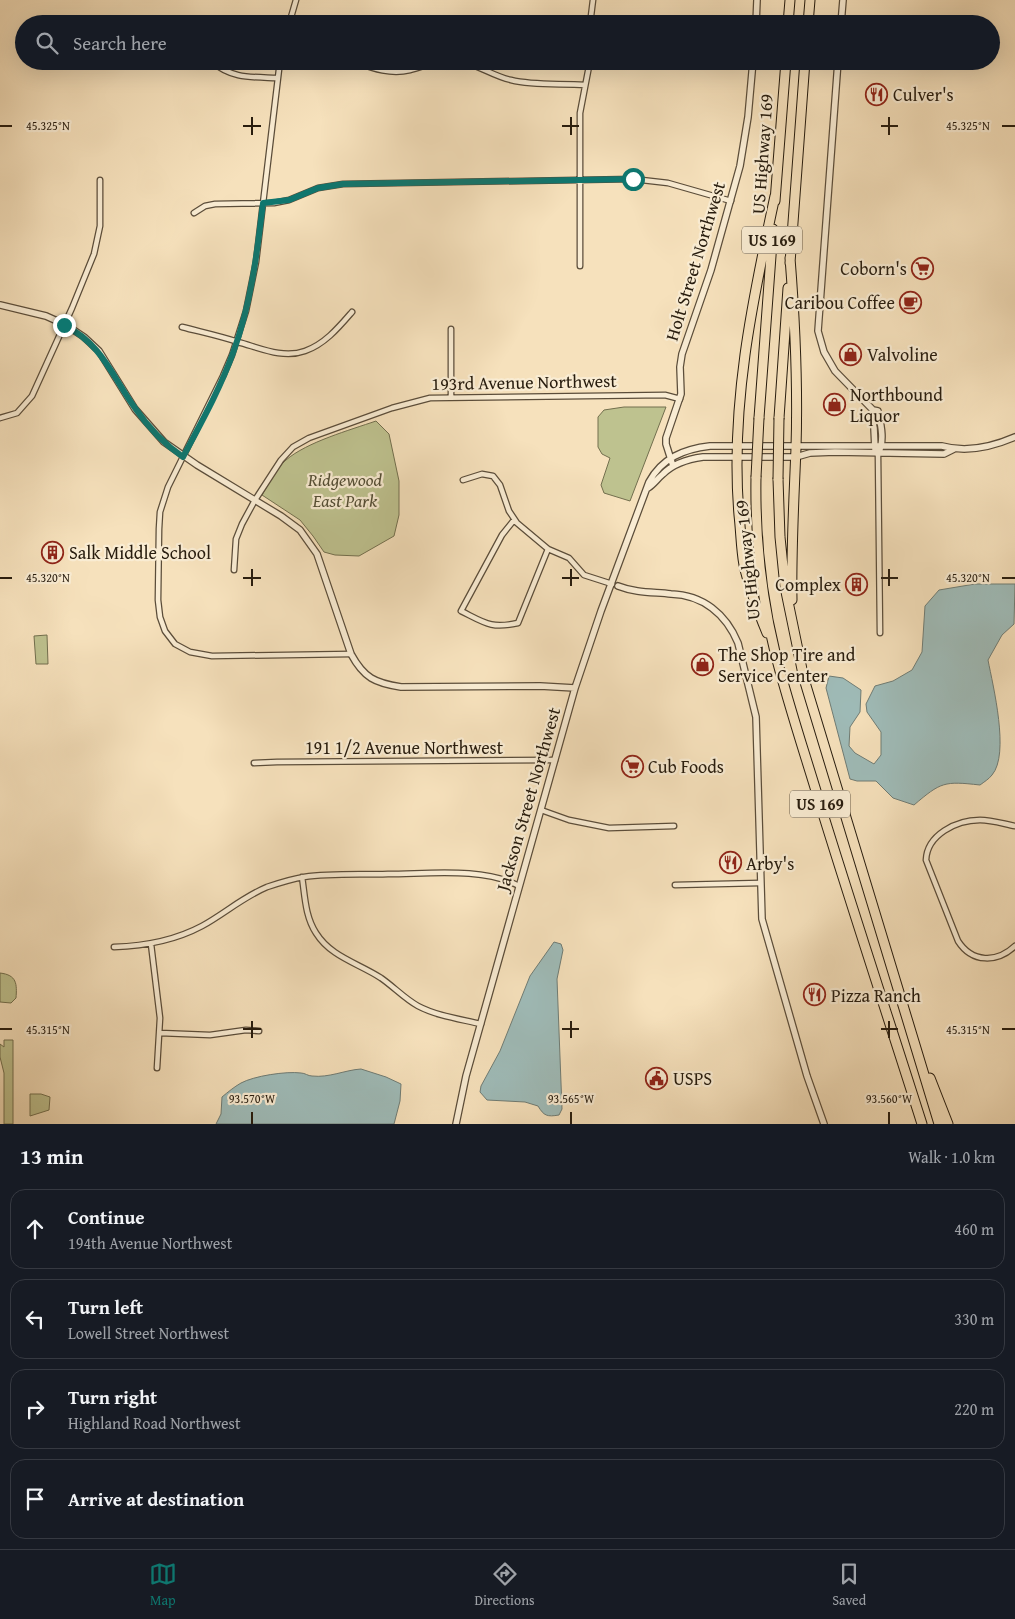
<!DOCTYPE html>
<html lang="en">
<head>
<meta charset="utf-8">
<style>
  :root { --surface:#171b24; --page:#242831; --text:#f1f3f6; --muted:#9ea1a6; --line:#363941; --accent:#0f766e }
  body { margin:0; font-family:"Gentium Book Plus",serif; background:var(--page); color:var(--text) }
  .stop { position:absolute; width:15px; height:15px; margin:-11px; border:4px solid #0f766e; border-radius:50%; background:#fff }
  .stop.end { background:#0f766e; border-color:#fff; box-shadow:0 1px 5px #0008 }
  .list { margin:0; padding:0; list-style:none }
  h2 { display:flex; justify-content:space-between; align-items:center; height:65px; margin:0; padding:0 20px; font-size:21px }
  h2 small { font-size:16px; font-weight:400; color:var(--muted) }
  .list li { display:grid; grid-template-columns:32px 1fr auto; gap:15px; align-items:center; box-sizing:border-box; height:80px; margin:0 10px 10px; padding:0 10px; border:1px solid var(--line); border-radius:15px }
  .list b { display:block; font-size:19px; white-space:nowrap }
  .list p { margin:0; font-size:16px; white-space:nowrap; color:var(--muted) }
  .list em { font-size:16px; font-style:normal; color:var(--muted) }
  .icon { flex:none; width:28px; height:28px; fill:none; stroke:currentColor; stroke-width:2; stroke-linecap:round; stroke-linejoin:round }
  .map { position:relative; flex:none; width:1015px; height:1124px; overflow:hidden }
  .search { position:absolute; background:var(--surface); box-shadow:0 5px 20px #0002; left:15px; right:15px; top:15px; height:55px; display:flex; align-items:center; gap:12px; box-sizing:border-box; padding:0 18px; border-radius:28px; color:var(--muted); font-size:19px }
  .sheet { height:425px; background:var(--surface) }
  nav { display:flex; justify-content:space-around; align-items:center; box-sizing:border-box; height:70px; border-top:1px solid var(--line); background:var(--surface); font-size:14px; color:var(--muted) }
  nav a { display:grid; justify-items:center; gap:2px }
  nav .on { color:var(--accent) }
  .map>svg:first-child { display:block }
  .green { fill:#bec28f; stroke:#726f4e }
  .water { fill:#9fbcb9; stroke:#6f7c75 }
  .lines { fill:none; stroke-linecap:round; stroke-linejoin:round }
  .minor-casing { stroke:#5b4d3a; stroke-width:7 }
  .tertiary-casing { stroke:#5b4d3a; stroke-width:8 }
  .motorway-casing { stroke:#271c0e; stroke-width:11 }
  .minor { stroke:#f9ecd3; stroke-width:4.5 }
  .tertiary { stroke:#f9ecd3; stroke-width:5.5 }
  .motorway { stroke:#f6e1bc; stroke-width:9 }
  .motorway-bridge-casing { stroke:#271c0e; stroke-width:11; stroke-linecap:butt }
  .motorway-bridge { stroke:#f6e1bc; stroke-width:9 }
  .route { stroke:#0f766e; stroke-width:6 }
  .ticks { fill:none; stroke:#271c0e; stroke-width:2 }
  .labels { text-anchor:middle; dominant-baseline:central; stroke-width:4.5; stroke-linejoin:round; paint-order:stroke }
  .shield { fill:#f9ecd3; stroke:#665a49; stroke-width:1 }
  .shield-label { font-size:16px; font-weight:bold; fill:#271c0e }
  .poi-label { font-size:18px; fill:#271c0e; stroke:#f9ecd3; text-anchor:start }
  .street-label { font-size:18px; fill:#271c0e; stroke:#f9ecd3 }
  .park-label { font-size:18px; font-style:italic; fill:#544e35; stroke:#f9ecd3 }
  .ticks-label { font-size:12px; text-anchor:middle; fill:#271c0e; stroke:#f9ecd3; stroke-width:4.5; stroke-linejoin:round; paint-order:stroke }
</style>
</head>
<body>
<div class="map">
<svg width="1015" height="1124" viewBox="0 0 1015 1124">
  <rect width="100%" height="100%" fill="#f6e1bc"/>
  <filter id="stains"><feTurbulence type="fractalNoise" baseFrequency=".004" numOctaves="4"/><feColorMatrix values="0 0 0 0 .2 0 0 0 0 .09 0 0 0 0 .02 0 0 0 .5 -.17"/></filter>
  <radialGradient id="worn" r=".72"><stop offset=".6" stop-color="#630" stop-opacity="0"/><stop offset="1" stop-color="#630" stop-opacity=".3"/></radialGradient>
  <path class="green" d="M 624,407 L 666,407 L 630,501 L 604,493 L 601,485 L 610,458 L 602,454 L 598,447 L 598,417 L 604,410 Z
    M 376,421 L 389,434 L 399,481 L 399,515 L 394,536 L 359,556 L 335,555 L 324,552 L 313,536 L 300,520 L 262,495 C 269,483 276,469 286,460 C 307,442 350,430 376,421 Z
    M 47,635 L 48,664 L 36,664 L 34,636 Z
    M 0,973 C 17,975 17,984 16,998 L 11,1003 L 0,1002 Z
    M 4,1040 L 13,1040 L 13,1124 L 4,1124 L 4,1073 L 0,1057 L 0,1044 L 4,1047 Z
    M 30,1094 L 41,1094 L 50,1097 L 49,1110 L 30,1116 Z"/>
  <path class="water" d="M 975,584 L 1015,584 L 1014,624 L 1002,635 L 988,660 C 993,686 1010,754 992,775 C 989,779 984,782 980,785 C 944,781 941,782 914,805 L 893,798 L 876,781 L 857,781 L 850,779 L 826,688 L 829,676 L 843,678 L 861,690 L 860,712 L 850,727 L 849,746 L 855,753 L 874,764 L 881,755 L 881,732 L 867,712 L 866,704 L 875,686 L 893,681 L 912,670 L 922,652 L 925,606 L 939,590 Z
    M 554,942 L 561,944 L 563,950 L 557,979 L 562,1109 L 559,1115 C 547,1117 544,1116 538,1106 L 525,1102 L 487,1100 L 480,1092 L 481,1086 L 500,1051 L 530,976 Z
    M 361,1069 L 386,1077 L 401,1084 L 400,1101 L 394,1124 L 216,1124 L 221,1114 L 222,1097 C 228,1092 234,1087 241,1083 C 254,1076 286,1071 301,1073 C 305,1073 308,1076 312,1076 C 329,1078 345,1070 361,1069 Z"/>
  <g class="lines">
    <defs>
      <path id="minor" d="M 289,24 L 296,0
        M 590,24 L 593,0
        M 211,61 C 232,79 251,77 277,78
        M 280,61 L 256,262 L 246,311 L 232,355 L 223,376 L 168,487 L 160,512 L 159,529 L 158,600 L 160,617 L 165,631 L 175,644 L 190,652 L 212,656 L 351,654
        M 352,61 C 372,68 390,75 410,70 C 422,67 433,62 445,61
        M 457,61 C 476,63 492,76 511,80 C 535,86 561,83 585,85
        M 194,213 L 205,206 L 215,204 L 274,203 L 289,200 L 318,188 L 343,184 L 633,179 L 668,183 L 731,201
        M 580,266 L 580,113 L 590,61
        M 182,327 C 201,332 220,336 238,342 C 260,348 283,359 305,351 C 325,344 339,327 352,312
        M 451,329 L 451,397
        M 0,418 L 17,413 L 32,396 L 72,308 L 94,254 L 100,226 L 100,180
        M 878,454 L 880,633
        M 463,480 L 482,474 L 493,476 L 500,485 L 509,511 L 517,523 L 548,549 L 569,558 L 584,575 L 612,584
        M 514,520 L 502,535 L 461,611 C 485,623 491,629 518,623 L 548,549
        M 234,570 L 236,539 L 242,524 L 255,500 L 281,460 L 293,447 L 309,438 L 392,408 L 430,398 L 665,395 L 680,399
        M 254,763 L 277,762 L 555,760
        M 541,810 L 569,820 L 609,828 L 674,826
        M 1015,826 C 1004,824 992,820 980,820 C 956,820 927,835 926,860 L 958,941 C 972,963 997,963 1015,946
        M 302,877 C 305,896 305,916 316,933 C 331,957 358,963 381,978 C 394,987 405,999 418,1006 C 437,1016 460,1019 481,1024
        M 675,885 L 760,883
        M 151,944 L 160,1018 L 157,1068
        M 114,947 C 145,946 174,941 202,926 C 224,914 243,897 267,887 C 279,883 291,879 304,877 C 331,873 360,875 388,874 C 428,874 483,867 519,886
        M 160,1033 L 210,1035 L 246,1030 L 259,1031"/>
      <path id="tertiary" d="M 756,24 L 757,0
        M 841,24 L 843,0
        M 838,61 L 818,331 L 824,352 L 835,371 L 873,410 L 878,411 C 881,425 885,441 878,454
        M 0,305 L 46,316 L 66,325 L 84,337 L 99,351 L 135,409 L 164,442 L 197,465 L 281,516 L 300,530 L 317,554 L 351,654 C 364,678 375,683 401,687 L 540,686 L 575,688
        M 873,410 L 871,414 L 874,428 L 875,449
        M 673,466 L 666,444 L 666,438 L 681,394 L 680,367 L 682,354 L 711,270 L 740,166 L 748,117 L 753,61
        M 648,488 C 654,484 657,479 663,474 C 674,463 688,459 703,457 L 796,457 L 810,453 L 835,452 L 944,454 L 954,449
        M 618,586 C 636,593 652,592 671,594 C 703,595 726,614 738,643 L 756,717 L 762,919 L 807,1076 L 824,1124
        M 456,1124 L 466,1076 L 575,688 L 601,611 L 649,482 C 662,458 684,449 710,446 L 942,446 C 967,453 992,447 1015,437"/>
      <path id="motorway" d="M 788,24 L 790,0
        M 808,24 L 810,0
        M 775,201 L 786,61
        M 790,258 C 795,321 798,385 796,448 C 794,499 791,550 792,600
        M 790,263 L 805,61
        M 759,418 L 773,229
        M 779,418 L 788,288
        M 756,477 C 755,536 761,595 775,652 C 788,704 805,754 820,804 C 853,911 888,1017 922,1124
        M 778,479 L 780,537 L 785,587 L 804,679 L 939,1124
        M 767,633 C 758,611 749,588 744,565 C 741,549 741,532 739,515 C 730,407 752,302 775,196
        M 930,1078 L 948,1124"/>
    </defs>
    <use href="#minor" class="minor-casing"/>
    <use href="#tertiary" class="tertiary-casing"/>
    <use href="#motorway" class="motorway-casing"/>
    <use href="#minor" class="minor"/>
    <use href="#tertiary" class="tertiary"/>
    <use href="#motorway" class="motorway"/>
    <defs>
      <path id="motorway-bridge" d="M 756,477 L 759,418
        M 778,479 L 779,418"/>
    </defs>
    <use href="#motorway-bridge" class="motorway-bridge-casing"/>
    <use href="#motorway-bridge" class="motorway-bridge"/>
  </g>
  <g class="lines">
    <path class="route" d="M 64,325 C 102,344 112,376 135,408 C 148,427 164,444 183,457 C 201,423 220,389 233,353 C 251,304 257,254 263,203 L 289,200 L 318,188 L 343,184 L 633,179"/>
  </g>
  <path class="ticks" d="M 252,117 L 252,135M 571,117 L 571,135M 889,117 L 889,135M 0,126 L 12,126M 243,126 L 261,126M 562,126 L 579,126M 881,126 L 898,126M 1002,126 L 1015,126M 252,569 L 252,586M 571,569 L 571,586M 889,569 L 889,586M 0,578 L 12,578M 243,578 L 261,578M 562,578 L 579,578M 881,578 L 898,578M 1002,578 L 1015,578M 252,1021 L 252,1038M 571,1021 L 571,1038M 889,1021 L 889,1038M 0,1029 L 12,1029M 243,1029 L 261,1029M 562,1029 L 579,1029M 881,1029 L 898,1029M 1002,1029 L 1015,1029M 252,1112 L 252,1124M 571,1112 L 571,1124M 889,1112 L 889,1124"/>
  <defs>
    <symbol id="restaurant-ring" viewBox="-11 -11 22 22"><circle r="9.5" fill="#f9ecd3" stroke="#8f2418" stroke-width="1.5"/><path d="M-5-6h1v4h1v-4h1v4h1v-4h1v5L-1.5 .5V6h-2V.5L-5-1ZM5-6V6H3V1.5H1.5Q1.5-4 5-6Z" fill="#8f2418"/></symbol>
    <symbol id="supermarket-ring" viewBox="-11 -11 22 22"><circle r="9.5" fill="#f9ecd3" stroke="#8f2418" stroke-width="1.5"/><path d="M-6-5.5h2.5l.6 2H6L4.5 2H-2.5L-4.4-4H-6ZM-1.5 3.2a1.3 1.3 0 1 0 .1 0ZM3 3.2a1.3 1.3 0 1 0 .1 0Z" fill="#8f2418"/></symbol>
    <symbol id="cafe-ring" viewBox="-11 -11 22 22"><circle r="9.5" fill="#f9ecd3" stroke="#8f2418" stroke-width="1.5"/><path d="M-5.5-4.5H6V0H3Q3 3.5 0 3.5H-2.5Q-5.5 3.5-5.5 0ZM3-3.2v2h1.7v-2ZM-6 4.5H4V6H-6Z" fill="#8f2418"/></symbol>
    <symbol id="shop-ring" viewBox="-11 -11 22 22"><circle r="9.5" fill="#f9ecd3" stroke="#8f2418" stroke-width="1.5"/><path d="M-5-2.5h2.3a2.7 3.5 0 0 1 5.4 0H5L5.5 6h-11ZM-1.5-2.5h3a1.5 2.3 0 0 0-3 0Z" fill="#8f2418"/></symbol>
    <symbol id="building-ring" viewBox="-11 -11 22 22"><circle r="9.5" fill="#f9ecd3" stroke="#8f2418" stroke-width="1.5"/><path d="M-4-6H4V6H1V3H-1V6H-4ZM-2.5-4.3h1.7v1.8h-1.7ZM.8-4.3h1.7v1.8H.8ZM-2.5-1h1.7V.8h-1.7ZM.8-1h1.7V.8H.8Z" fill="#8f2418"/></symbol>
    <symbol id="civic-ring" viewBox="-11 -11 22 22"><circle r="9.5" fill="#f9ecd3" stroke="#8f2418" stroke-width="1.5"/><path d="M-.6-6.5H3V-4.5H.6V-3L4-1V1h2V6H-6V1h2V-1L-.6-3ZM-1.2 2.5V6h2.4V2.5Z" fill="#8f2418"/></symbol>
  </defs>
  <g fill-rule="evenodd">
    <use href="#restaurant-ring" x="864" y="82" width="25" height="25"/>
    <use href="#supermarket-ring" x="910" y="256" width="25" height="25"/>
    <use href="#cafe-ring" x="898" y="290" width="25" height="25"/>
    <use href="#shop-ring" x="838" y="342" width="25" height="25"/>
    <use href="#shop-ring" x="822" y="392" width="25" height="25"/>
    <use href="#building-ring" x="40" y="540" width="25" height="25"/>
    <use href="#building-ring" x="844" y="572" width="25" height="25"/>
    <use href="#shop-ring" x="690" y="652" width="25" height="25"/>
    <use href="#supermarket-ring" x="620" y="754" width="25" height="25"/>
    <use href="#restaurant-ring" x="718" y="850" width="25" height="25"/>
    <use href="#restaurant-ring" x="802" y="982" width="25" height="25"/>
    <use href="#civic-ring" x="644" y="1066" width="25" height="25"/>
  </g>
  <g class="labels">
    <g class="shield">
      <rect x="742" y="226.5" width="60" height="27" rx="4"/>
      <rect x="790" y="790.5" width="60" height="27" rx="4"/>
    </g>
    <g class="shield-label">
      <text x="772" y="240">US 169</text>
      <text x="820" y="804">US 169</text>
    </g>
    <g class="poi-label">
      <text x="893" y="94">Culver's</text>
      <text x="907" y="268" text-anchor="end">Coborn's</text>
      <text x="895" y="302" text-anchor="end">Caribou Coffee</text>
      <text x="867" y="354">Valvoline</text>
      <text x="850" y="394">Northbound<tspan x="850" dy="21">Liquor</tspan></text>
      <text x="69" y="552">Salk Middle School</text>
      <text x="841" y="584" text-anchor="end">Complex</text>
      <text x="718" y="654">The Shop Tire and<tspan x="718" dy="21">Service Center</tspan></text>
      <text x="648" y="766">Cub Foods</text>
      <text x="746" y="863">Arby's</text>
      <text x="831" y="995">Pizza Ranch</text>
      <text x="673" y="1078">USPS</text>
    </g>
    <g class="street-label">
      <text transform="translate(762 154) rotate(-86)">US Highway 169</text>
      <text transform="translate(695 261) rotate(-73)">Holt Street Northwest</text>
      <text transform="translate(524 382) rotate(-1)">193rd Avenue Northwest</text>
      <text transform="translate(747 560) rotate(-96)">US Highway 169</text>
      <text x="404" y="747">191 1/2 Avenue Northwest</text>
      <text transform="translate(528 799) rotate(-74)">Jackson Street Northwest</text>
    </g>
    <g class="park-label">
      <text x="345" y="479">Ridgewood<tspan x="345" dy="21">East Park</tspan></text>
    </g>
  </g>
  <g class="ticks-label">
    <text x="48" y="130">45.325°N</text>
    <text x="968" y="130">45.325°N</text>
    <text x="48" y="582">45.320°N</text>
    <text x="968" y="582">45.320°N</text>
    <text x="48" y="1034">45.315°N</text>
    <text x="968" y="1034">45.315°N</text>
    <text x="252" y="1103">93.570°W</text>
    <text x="571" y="1103">93.565°W</text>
    <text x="889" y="1103">93.560°W</text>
  </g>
  <rect width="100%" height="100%" filter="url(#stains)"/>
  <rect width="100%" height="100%" fill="url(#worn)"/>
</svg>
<div class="stop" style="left:633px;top:179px"></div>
<div class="stop end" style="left:64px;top:325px"></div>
<div class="search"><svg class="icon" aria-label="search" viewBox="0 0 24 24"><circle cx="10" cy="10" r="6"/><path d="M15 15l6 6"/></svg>Search here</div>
</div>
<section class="sheet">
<h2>13 min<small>Walk · 1.0 km</small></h2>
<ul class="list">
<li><svg class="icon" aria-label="ahead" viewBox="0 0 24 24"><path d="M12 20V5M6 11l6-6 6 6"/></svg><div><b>Continue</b><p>194th Avenue Northwest</p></div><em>460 m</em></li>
<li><svg class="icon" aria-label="left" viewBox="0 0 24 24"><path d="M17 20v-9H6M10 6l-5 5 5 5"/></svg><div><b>Turn left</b><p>Lowell Street Northwest</p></div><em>330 m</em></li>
<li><svg class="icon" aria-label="right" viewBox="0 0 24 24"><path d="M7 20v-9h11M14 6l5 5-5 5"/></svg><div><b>Turn right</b><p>Highland Road Northwest</p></div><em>220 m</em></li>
<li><svg class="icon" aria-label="arrive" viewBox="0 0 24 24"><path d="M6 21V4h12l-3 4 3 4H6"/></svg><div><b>Arrive at destination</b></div></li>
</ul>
</section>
<nav>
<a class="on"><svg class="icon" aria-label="map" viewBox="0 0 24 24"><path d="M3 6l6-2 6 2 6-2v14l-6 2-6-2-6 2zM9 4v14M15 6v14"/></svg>Map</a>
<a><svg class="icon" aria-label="directions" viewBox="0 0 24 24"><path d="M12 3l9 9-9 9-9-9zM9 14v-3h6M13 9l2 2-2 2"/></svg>Directions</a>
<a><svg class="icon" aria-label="saved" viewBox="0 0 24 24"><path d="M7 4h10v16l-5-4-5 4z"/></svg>Saved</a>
</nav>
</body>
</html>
